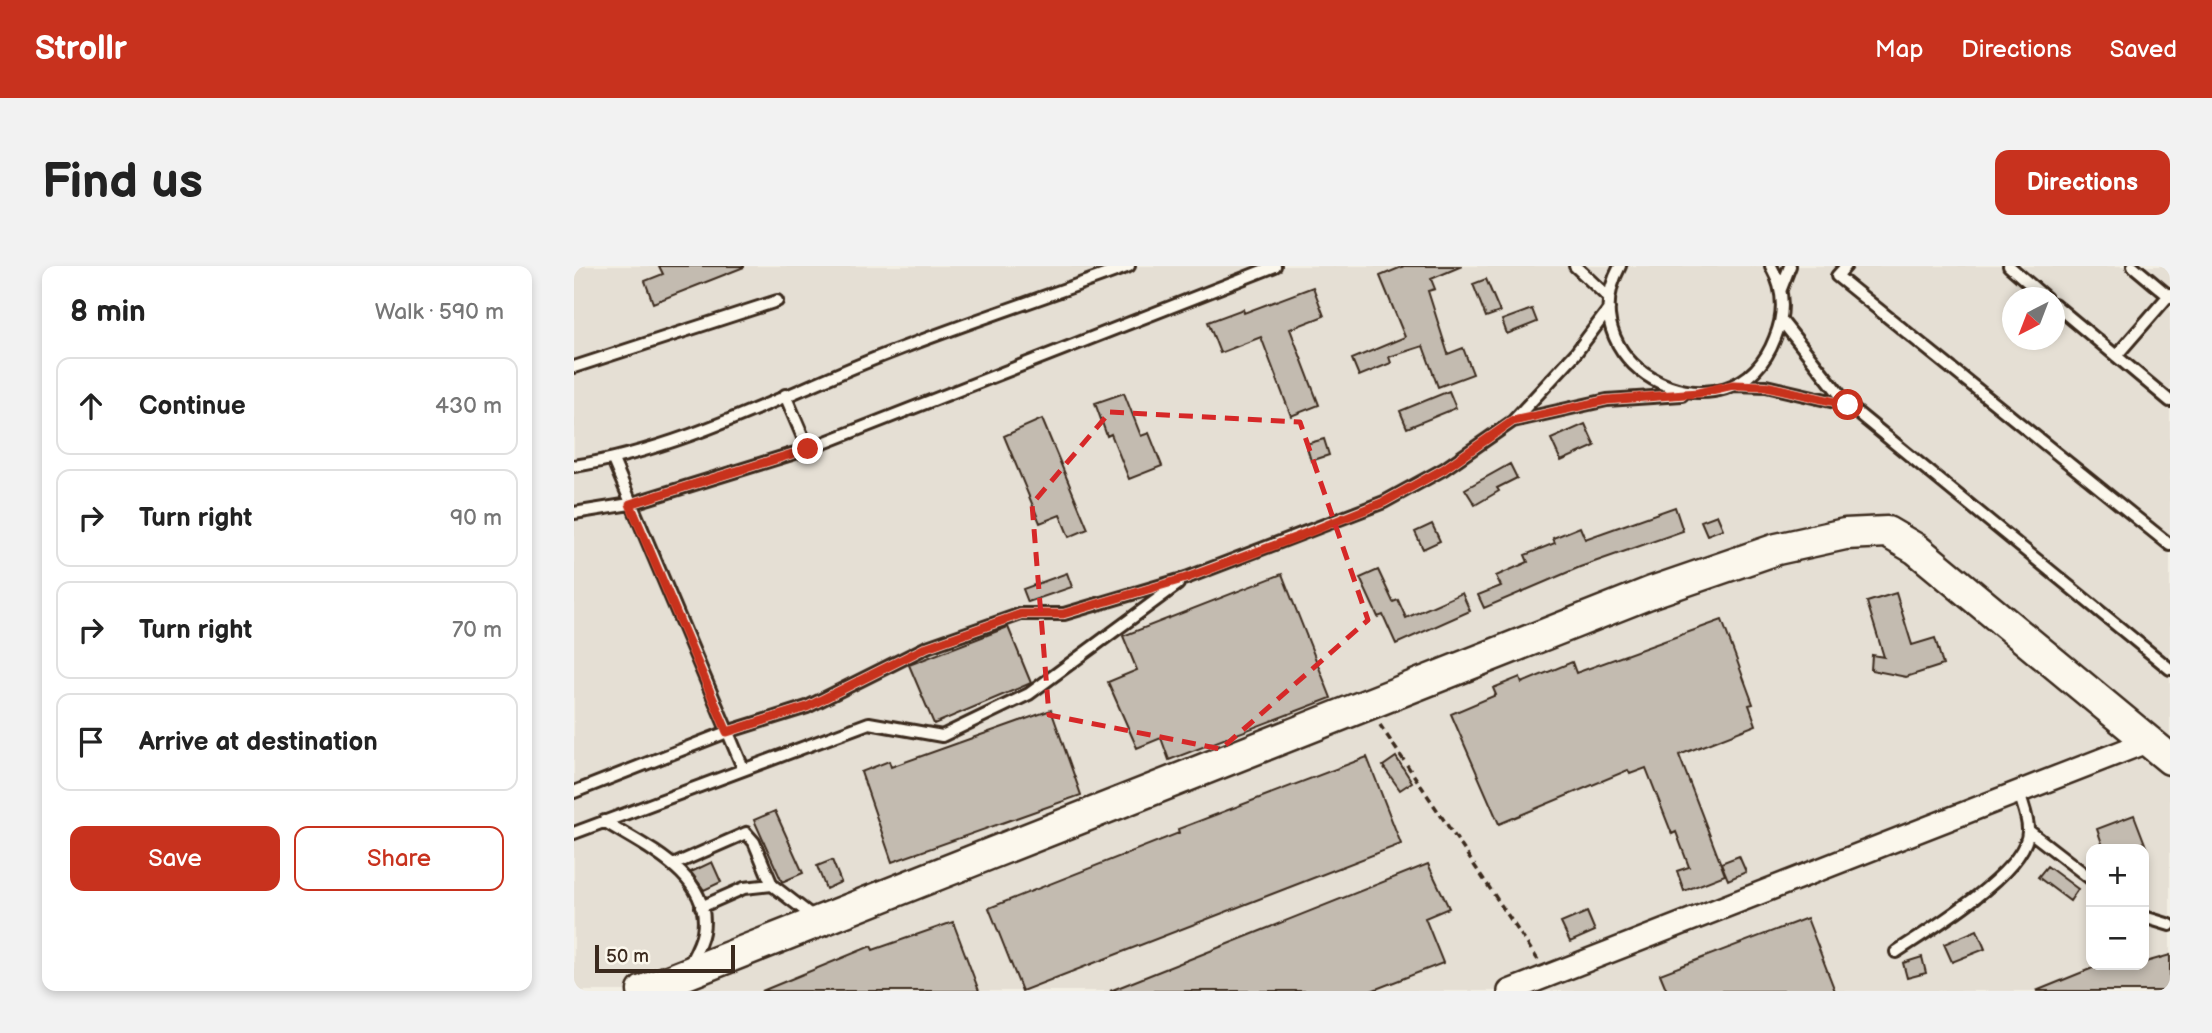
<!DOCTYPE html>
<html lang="en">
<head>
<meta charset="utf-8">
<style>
  :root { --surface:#fff; --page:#f2f2f2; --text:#222; --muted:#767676; --line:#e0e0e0; --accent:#c8321e }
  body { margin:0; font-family:"Balsamiq Sans",sans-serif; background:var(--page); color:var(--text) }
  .controls { position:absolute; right:21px; bottom:21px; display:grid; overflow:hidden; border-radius:14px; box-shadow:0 4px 10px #0003 }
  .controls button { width:63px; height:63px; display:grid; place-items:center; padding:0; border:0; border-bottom:2px solid var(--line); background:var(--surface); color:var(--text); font:35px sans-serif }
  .compass { position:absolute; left:1428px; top:21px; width:63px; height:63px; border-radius:50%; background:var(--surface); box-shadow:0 4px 10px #0003; rotate:222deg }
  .scale { position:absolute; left:21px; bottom:18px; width:140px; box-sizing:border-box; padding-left:7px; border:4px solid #3b2a1e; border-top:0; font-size:19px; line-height:24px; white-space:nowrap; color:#3b2a1e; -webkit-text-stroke:5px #fbf7ec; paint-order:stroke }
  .stop { position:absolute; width:21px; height:21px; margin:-16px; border:5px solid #c8321e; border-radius:50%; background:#fff }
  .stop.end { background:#c8321e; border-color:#fff; box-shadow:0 2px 7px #0008 }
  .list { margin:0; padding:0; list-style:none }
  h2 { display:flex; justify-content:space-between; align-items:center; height:91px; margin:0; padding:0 28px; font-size:30px }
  h2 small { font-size:23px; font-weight:400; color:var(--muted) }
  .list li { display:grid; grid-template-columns:46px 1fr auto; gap:21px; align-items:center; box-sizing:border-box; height:98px; margin:0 14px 14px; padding:0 14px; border:2px solid var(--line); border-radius:14px }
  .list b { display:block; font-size:26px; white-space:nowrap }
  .list em { font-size:23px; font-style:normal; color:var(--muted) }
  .actions { display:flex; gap:14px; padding:21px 28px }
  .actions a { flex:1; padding:16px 0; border:2px solid var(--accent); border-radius:14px; text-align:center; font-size:24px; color:var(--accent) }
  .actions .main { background:var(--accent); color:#fff }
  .icon { flex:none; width:38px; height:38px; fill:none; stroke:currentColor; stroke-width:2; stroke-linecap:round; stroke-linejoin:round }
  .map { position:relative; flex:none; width:1596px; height:725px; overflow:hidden; border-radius:14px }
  header { display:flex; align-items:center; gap:42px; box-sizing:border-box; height:98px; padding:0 35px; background:var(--accent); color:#fff }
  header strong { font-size:33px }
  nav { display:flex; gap:38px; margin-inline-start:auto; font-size:24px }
  .intro { display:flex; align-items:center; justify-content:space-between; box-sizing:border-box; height:168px; padding:0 42px }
  h1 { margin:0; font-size:49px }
  .button { padding:18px 32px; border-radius:14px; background:var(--accent); color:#fff; font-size:24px; font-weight:700 }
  main { display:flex; gap:42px; padding:0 42px }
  aside { flex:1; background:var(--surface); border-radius:14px; box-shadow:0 4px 10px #0003 }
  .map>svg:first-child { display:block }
  .built { fill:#e5dfd4; fill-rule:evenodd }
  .building { fill:#c3bbb0; stroke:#3b2a1e; stroke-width:2 }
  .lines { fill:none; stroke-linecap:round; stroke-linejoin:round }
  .lane-casing { stroke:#3b2a1e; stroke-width:16 }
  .street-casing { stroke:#3b2a1e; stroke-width:26 }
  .secondary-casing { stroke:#3b2a1e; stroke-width:35 }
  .path { stroke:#3b2a1e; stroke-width:3.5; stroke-dasharray:7 5; stroke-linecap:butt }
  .lane { stroke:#fbf7ec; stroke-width:10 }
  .street { stroke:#fbf7ec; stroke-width:21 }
  .secondary { stroke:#fbf7ec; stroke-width:30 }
  .route { stroke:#c8321e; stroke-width:9 }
  .marked { fill:none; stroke:#d62828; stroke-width:5; stroke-dasharray:14 9; stroke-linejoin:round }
</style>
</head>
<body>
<header>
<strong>Strollr</strong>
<nav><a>Map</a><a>Directions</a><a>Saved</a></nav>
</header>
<div class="intro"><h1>Find us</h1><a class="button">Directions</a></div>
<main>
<aside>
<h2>8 min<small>Walk · 590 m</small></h2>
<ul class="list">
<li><svg class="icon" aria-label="ahead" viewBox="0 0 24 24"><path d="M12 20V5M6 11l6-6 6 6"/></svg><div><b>Continue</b></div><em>430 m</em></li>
<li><svg class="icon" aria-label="right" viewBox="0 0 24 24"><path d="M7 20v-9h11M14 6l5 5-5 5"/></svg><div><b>Turn right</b></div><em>90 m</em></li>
<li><svg class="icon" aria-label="right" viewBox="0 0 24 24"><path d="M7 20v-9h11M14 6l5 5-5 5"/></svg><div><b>Turn right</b></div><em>70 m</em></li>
<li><svg class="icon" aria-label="arrive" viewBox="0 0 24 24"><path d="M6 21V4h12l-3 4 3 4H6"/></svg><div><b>Arrive at destination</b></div></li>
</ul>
<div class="actions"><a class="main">Save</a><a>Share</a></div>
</aside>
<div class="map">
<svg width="1596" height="725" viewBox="0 0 1596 725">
  <rect width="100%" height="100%" fill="#f3efe4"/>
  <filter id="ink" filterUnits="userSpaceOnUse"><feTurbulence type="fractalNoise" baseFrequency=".0143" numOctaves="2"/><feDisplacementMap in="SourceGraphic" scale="14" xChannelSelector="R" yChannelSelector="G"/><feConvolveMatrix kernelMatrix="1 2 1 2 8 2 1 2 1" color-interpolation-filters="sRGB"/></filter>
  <g filter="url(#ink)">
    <path class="built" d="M 0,0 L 1596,0 L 1596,725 L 0,725 ZM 1438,32 L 1480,32 L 1480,74 L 1438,74 ZM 1517,583 L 1570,583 L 1570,699 L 1517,699 Z"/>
    <path class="building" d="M 85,0 L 170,0 L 170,1 L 79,37 L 71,15 L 89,8 Z
      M 830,0 L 888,0 L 857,13 L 861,23 L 854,25 L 874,88 L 889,82 L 899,108 L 864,121 L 849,80 L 815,91 L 817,97 L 785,110 L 778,93 L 831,71 L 806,10 Z
      M 912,13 L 926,46 L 912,51 L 899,18 Z
      M 739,21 L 750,50 L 716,63 L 745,139 L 717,150 L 687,71 L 646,87 L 634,56 L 669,43 L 670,47 Z
      M 958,43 L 963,56 L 933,68 L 928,54 Z
      M 875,125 L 882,142 L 833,162 L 826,145 Z
      M 550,127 L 567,170 L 575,167 L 588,200 L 555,213 L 537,168 L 533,170 L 521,137 Z
      M 468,153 L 514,263 L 495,271 L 486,249 L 466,257 L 430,170 Z
      M 1011,158 L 1021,180 L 987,195 L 977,173 Z
      M 750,173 L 755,189 L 737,195 L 732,178 Z
      M 936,198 L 943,212 L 923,222 L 925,225 L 901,239 L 891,223 Z
      M 1101,241 L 1109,265 L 1006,301 L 910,342 L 904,329 L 927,320 L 922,310 L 954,296 L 951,289 L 981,277 L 979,272 L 1006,261 L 1011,273 Z
      M 1143,249 L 1149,263 L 1133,269 L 1127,255 Z
      M 858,258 L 866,275 L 849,283 L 841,266 Z
      M 804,304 L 819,336 L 824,334 L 832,352 L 888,327 L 896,345 L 822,378 L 809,349 L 804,351 L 786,312 Z
      M 493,307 L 498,321 L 454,336 L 449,323 Z
      M 708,308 L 757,432 L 595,494 L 587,472 L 563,482 L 534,416 L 563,404 L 549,370 Z
      M 1322,327 L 1338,379 L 1361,372 L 1369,399 L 1332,411 L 1297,404 L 1298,389 L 1310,391 L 1293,336 Z
      M 1148,354 L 1179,438 L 1175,439 L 1182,459 L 1105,489 L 1151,609 L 1110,625 L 1103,605 L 1115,601 L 1102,566 L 1098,568 L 1072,502 L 1056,508 L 1054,504 L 925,558 L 877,448 L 922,429 L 919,422 L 946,411 L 948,417 L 998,396 L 1002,407 Z
      M 434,361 L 457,417 L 360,458 L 335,399 Z
      M 477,444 L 507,529 L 318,596 L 287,506 L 315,495 L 317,501 Z
      M 793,491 L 827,578 L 448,725 L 415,642 L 605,567 L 604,563 Z
      M 822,491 L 838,516 L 826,524 L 809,500 Z
      M 201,545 L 229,607 L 208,616 L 180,554 Z
      M 1560,549 L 1573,583 L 1530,583 L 1523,563 Z
      M 1165,590 L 1172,606 L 1154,614 L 1147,597 Z
      M 258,594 L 267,616 L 252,623 L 243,600 Z
      M 138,596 L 147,616 L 130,624 L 117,606 Z
      M 854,598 L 875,642 L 851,652 L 869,697 L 797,725 L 536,725 Z
      M 1473,600 L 1504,623 L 1496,635 L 1464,611 Z
      M 1013,646 L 1021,665 L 996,676 L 987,657 Z
      M 1233,652 L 1261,725 L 1093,725 L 1086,708 Z
      M 379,656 L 405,725 L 188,725 L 297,680 L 299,684 Z
      M 1403,664 L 1411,683 L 1378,696 L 1370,678 Z
      M 1596,689 L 1596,725 L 1462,725 L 1526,699 L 1545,699 L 1547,703 Z
      M 1348,691 L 1352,707 L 1333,712 L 1329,697 Z"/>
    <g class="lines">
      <defs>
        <path id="lane" d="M 1001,0 L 1035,32
          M 1046,0 C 990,105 1159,183 1201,72 C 1211,48 1210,23 1197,0
          M 1272,0 L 1263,10 L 1596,279
          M 1435,0 L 1472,32
          M 1559,0 L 1596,31
          M 1207,23 L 1216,0
          M 1480,38 L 1596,135
          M 1207,54 L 1274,139 L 1596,403
          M 1542,90 L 1596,28
          M 0,101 L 203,35
          M 1160,119 L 1192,120 L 1274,139
          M 211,129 L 234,183
          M 939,155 L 1033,134 L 1108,129
          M 39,194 L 169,502
          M 0,200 C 110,183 212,127 315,87 C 394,56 475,30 555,0
          M 0,247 L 56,238 L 234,183 L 701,0
          M 0,526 L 153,466 L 233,441 L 353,381 L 447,348 L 490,348 L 612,312 L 810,236 L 870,203 L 939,155 L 1001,88 L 1035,43
          M 30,555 C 69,580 139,609 129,666 C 127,678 119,691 114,701
          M 1455,565 L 1517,613
          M 0,567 L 295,457 L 368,470 L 455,428 L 604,318
          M 99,599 L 172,567 L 180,576 L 198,619
          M 127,641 L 170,622 L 198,619 L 242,653
          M 1570,651 L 1596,659
          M 1322,686 C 1353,665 1457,604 1454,563 C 1454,551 1448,538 1445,526"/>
        <path id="street" d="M 935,725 L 1575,475"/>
        <path id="secondary" d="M 69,725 L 1078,326 L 1203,283 L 1271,268 L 1313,266 L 1342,283 L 1596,493"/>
      </defs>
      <use href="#lane" class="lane-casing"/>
      <use href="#street" class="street-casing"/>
      <use href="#secondary" class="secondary-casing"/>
      <path class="path" d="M 806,459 L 964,694"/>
      <use href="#lane" class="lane"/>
      <use href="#street" class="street"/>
      <use href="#secondary" class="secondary"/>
    </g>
  </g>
  <g class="lines" filter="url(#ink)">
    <path class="route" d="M 234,183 L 56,238 L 153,466 L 233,441 L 353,381 L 447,348 L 489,348 L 612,312 L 723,271 L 810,236 L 870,203 L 939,155 L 1033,134 L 1124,127 L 1159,119 L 1192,120 L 1274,139"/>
  </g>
  <path class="marked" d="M 536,146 L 726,156 L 794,354 L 647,483 L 475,449 L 458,238 Z"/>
</svg>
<div class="controls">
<button>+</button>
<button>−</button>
</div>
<svg class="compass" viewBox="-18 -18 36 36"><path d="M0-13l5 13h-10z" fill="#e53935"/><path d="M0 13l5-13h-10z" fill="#767676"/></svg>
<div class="scale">50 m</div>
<div class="stop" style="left:1274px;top:139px"></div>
<div class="stop end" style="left:234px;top:183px"></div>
</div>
</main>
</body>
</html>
